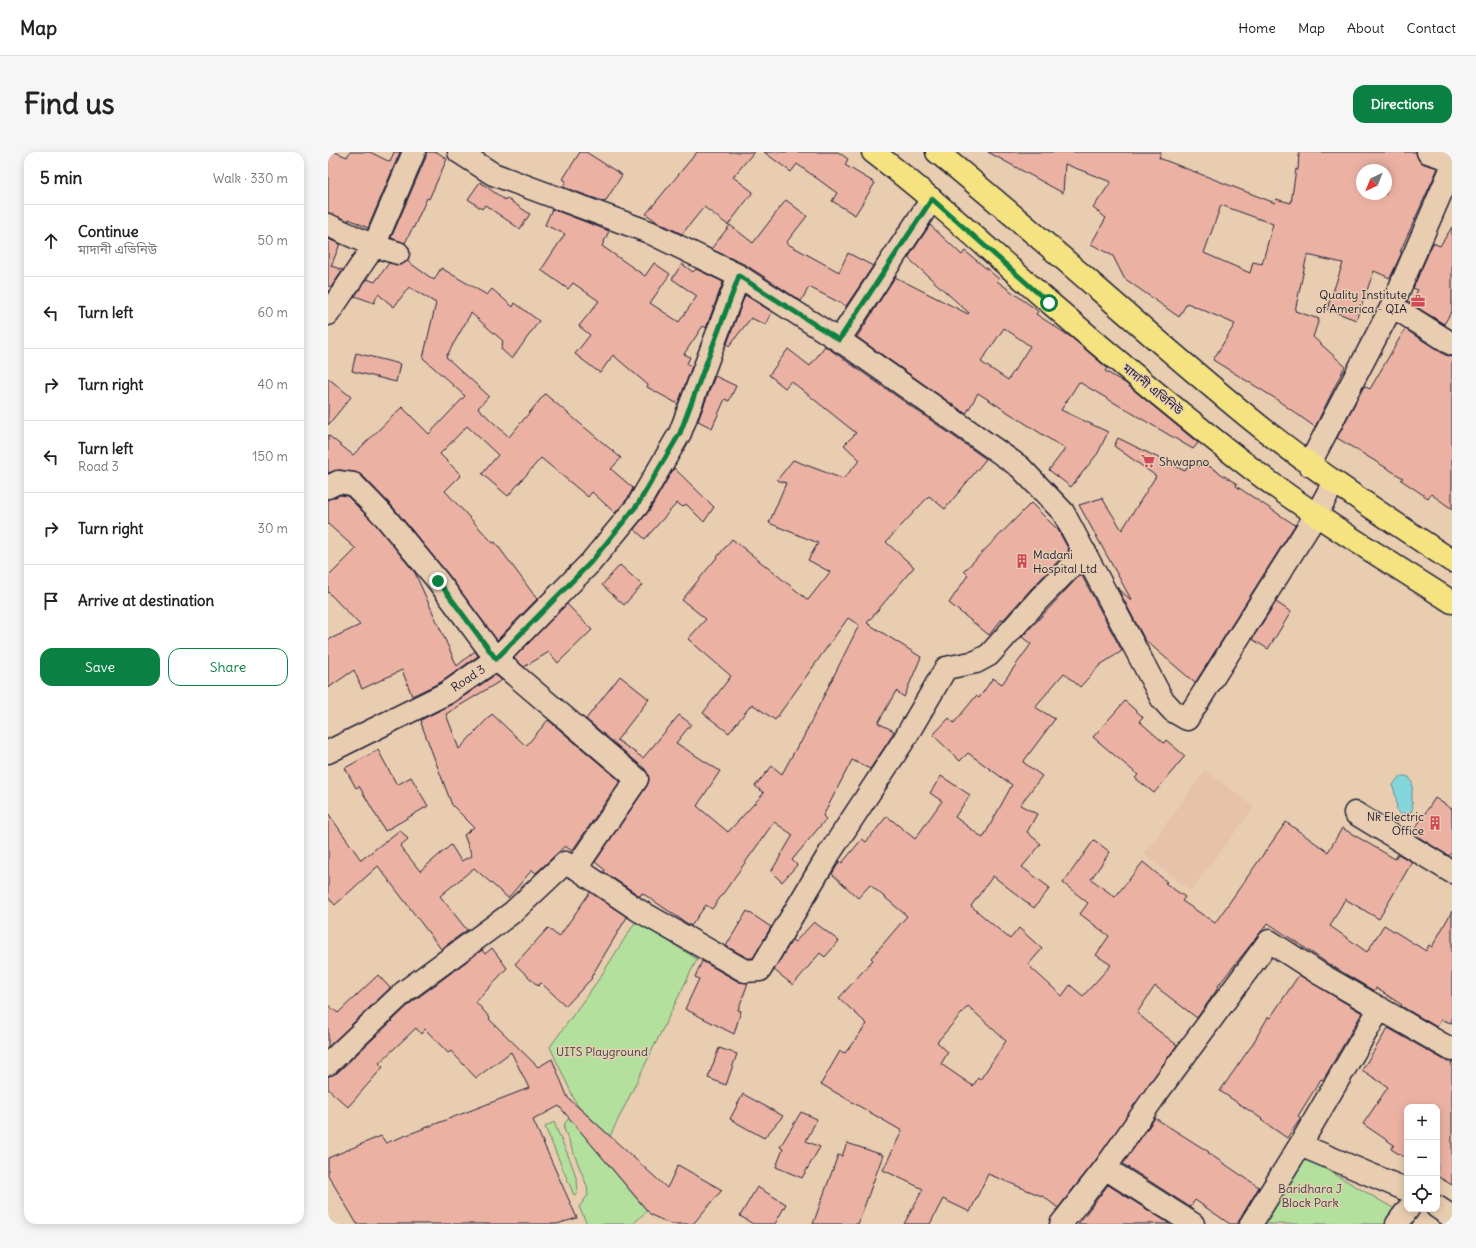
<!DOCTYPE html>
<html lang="en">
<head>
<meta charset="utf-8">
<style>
  :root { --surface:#fff; --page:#f6f6f6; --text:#222; --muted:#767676; --line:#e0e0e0; --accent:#0b8043 }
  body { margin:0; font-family:Delius,"Noto Sans Bengali",sans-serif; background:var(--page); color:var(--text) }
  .controls { position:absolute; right:12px; bottom:12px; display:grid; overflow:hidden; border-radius:8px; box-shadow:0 2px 10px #0003 }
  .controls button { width:36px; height:36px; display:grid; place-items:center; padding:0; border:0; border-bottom:1px solid var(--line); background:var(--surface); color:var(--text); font:20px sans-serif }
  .compass { position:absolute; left:1028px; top:12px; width:36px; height:36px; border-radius:50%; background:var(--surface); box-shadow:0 2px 10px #0003; rotate:223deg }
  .stop { position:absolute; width:12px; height:12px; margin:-9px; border:3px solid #0b8043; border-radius:50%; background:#fff }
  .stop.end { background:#0b8043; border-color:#fff; box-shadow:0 1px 4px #0008 }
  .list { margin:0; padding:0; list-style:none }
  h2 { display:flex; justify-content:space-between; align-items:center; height:52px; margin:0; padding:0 16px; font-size:17px }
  h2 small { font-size:13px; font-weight:400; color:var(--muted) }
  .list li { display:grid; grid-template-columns:26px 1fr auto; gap:12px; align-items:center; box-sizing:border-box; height:72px; padding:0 16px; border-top:1px solid var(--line) }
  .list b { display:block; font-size:15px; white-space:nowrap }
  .list p { margin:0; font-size:13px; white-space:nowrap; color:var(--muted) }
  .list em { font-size:13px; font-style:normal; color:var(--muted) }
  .actions { display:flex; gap:8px; padding:12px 16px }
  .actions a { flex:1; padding:9px 0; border:1px solid var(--accent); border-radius:12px; text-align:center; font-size:14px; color:var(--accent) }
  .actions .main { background:var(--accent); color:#fff }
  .icon { flex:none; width:22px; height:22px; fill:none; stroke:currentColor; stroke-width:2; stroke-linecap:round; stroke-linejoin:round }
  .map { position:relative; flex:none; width:1124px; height:1072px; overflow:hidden; border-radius:12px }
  header { display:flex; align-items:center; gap:24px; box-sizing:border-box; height:56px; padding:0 20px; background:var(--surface); border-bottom:1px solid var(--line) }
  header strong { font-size:19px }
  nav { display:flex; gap:22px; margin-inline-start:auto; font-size:14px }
  .intro { display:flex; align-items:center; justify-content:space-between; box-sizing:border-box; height:96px; padding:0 24px }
  h1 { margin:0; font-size:28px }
  .button { padding:10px 18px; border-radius:12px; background:var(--accent); color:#fff; font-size:14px; font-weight:700 }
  main { display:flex; gap:24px; padding:0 24px }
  aside { flex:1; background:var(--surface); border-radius:12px; box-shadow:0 2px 10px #0003 }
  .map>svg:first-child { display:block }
  .built { fill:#e6c2aa }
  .green { fill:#b4e09d; stroke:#6b816c }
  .water { fill:#84d6db; stroke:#5d8e9b }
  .building { fill:#ebb2a4; stroke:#22223b; fill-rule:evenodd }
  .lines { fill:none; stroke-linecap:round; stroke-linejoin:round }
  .minor-casing { stroke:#22223b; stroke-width:25 }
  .major-casing { stroke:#22223b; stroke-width:25 }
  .minor { stroke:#e9cdb0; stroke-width:22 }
  .major { stroke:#f5e382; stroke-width:22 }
  .route { stroke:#0b8043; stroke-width:5 }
  .labels { text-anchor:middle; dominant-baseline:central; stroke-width:3; stroke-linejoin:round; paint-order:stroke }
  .poi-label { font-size:12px; fill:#22223b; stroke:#e9cdb0; text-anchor:end }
  .street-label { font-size:12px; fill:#22223b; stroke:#e9cdb0 }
  .park-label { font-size:12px; fill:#383e4a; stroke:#e9cdb0 }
</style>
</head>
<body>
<header>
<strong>Map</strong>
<nav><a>Home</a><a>Map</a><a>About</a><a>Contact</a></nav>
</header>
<div class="intro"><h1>Find us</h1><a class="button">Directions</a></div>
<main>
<aside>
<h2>5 min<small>Walk · 330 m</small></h2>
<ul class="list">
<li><svg class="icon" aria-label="ahead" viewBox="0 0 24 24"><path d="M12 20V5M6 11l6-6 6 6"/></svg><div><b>Continue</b><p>মাদানী এভিনিউ</p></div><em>50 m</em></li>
<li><svg class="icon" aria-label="left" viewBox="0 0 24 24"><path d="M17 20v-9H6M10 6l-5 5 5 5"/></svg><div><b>Turn left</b></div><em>60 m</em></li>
<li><svg class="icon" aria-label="right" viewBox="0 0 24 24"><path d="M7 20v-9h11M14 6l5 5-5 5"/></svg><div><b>Turn right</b></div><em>40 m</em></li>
<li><svg class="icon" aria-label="left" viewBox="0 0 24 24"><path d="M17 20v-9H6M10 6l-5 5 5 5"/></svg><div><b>Turn left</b><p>Road 3</p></div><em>150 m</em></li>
<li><svg class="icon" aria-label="right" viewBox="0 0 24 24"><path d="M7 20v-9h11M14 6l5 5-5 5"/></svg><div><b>Turn right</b></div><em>30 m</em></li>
<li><svg class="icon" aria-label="arrive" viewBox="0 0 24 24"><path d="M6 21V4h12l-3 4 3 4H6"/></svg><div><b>Arrive at destination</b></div></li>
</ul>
<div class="actions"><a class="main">Save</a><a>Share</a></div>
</aside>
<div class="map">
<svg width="1124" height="1072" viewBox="0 0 1124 1072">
  <rect width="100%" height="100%" fill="#e9cdb0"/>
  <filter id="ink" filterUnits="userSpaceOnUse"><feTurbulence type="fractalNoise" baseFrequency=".025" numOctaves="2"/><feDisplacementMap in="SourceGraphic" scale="8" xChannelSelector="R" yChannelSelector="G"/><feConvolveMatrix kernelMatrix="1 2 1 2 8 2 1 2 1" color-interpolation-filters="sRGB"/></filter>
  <g filter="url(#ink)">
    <path class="built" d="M 877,618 L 926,655 L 863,739 L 816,702 Z"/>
    <path class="green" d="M 308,769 L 369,807 L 282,984 L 249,953 L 222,895 L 271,827 Z
      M 241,966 L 319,1059 L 305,1072 L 259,1072 L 251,1055 L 260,1043 L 259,1034 L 236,977 L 237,971 Z
      M 226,970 C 231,986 254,1027 249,1041 L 246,1043 L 217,975 Z
      M 974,1003 L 1070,1059 L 1063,1072 L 927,1072 Z"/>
    <path class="water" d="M 1076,624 L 1081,625 C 1087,633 1083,638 1084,647 C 1084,653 1086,655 1083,660 C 1077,662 1074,664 1069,659 L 1068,646 L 1065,633 L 1071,625 Z"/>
    <path class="building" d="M 0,0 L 7,0 L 19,5 L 22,0 L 42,0 L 62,10 L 66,0 L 72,0 L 40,76 L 21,67 L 21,69 L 0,61 Z
      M 98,0 L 109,0 L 119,7 L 101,47 L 99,46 L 85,77 L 84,77 L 77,91 L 63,86 L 98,5 Z
      M 252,0 L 258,0 L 294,23 L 277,50 L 235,35 L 238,29 L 235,27 Z
      M 369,0 L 426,0 L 405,25 L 425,40 L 400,73 L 376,55 L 354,82 L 328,69 L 318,62 Z
      M 436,0 L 510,0 L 520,7 L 517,13 L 547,31 L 527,63 L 504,49 L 509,41 L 469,12 L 463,20 Z
      M 660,0 L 833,0 L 831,6 L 947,51 L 948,47 L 963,51 L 968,17 L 970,18 L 971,0 L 1088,0 L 1091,9 L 1096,12 L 1110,16 L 1072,100 L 1074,100 L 1062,126 L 1046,119 L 1028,168 L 999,157 L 1015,111 L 979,103 L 967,159 L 991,167 L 985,185 L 1017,214 L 987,275 L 945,245 L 885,208 L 907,172 L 859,151 L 851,165 L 796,126 L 785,104 L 763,92 L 778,66 L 765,56 L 783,30 L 737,12 L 735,41 ZM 1034,18 L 1058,18 L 1058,42 L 1034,42 ZM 893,53 L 945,72 L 934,112 L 925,110 L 922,121 L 876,101 Z
      M 152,30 L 177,48 L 178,46 L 202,62 L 192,77 L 157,53 L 154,57 L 140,47 Z
      M 458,48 L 479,64 L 458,91 L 511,120 L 520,101 L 545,114 L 518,154 L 481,135 L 473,149 L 418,113 L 383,97 L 402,73 L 425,91 Z
      M 224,57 L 281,79 L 274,94 L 317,124 L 326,111 L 342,122 L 322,151 L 351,170 L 369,144 L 344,127 L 354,112 L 365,120 L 368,117 L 395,130 L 378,176 L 375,174 L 356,202 L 362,205 L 359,212 L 364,214 L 350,252 L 319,235 L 320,233 L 285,203 L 272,221 L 247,202 L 262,183 L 251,174 L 271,149 L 245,131 L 240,137 L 213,118 L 237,82 L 217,73 Z
      M 602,73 L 634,103 L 637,99 L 671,127 L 669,129 L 710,159 L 708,162 L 744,186 L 779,216 L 777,219 L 797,231 L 870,291 L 865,297 L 751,230 L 733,258 L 780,280 L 770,301 L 743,335 L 721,318 L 737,297 L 650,241 L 638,262 L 529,185 L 567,125 L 640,162 L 641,161 L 580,106 ZM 676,176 L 702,194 L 680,228 L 653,210 Z
      M 1124,75 L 1124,159 L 1116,172 L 1082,151 L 1090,138 L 1085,136 L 1105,91 L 1112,94 Z
      M 0,87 L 12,92 L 3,114 L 15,118 L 3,135 L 0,134 Z
      M 79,109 L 106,128 L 113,116 L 159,143 L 164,137 L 185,155 L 187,151 L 211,169 L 184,207 L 173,197 L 175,189 L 143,161 L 118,205 L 161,244 L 150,256 L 181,285 L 217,242 L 293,306 L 283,317 L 305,336 L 300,346 L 287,361 L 264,340 L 260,345 L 213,306 L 180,344 L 154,322 L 170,303 L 139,274 L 112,302 L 133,323 L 117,339 L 165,391 L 167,390 L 209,447 L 169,488 L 120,422 L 65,355 L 34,323 L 27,320 L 12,318 L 0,321 L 0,283 L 25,303 L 74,255 L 101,282 L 137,244 L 95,206 L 108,151 L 81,135 L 66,155 L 50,142 L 46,151 L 27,144 L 39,127 L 47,130 L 61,111 L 73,113 Z
      M 417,143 L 444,160 L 438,173 L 423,166 L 401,194 L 399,192 Z
      M 1077,177 L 1117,203 L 1124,205 L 1124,357 L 1103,342 L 1100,346 L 1073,328 L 1075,326 L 1009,286 L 1036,234 L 1042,237 Z
      M 497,194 L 658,307 L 617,357 L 601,344 L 558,390 L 586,415 L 539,471 L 593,505 L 576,545 L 568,539 L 550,571 L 566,579 L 562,587 L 542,617 L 524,608 L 495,664 L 498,667 L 464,708 L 469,713 L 454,730 L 443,720 L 465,683 L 446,670 L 384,757 L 378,753 L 363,774 L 314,741 L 312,744 L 276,720 L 277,718 L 267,710 L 319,634 L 321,628 L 320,622 L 317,617 L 258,567 L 292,524 L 321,547 L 289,588 L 315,606 L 351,563 L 363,572 L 348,591 L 392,619 L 369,654 L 400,680 L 436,641 L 427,634 L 444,614 L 454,622 L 471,591 L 472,592 L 531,473 L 520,466 L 447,568 L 424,552 L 401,581 L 375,561 L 403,524 L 360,487 L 378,467 L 354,448 L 404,387 L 480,448 L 502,420 L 480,408 L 490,391 L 441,371 L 458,331 L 449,328 L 465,308 L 515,327 L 532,308 L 516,293 L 528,281 L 463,229 L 457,236 L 441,223 L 460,197 L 482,214 Z
      M 28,201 L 72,212 L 68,230 L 24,219 Z
      M 387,224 L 408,234 L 401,249 L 397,247 L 384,276 L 370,269 Z
      M 0,226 L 23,245 L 0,273 Z
      M 790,286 L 857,319 L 863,309 L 870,315 L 873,309 L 909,332 L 908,334 L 967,373 L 867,531 L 817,488 L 789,435 L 804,449 L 751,353 L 774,346 L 794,378 L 828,324 L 786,294 Z
      M 346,316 L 386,355 L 376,370 L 358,352 L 355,355 L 349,351 L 317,387 L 306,377 L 321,359 Z
      M 12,343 L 19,344 L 48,373 L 87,421 L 129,514 L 147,499 L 150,504 L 113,530 L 84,544 L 74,518 L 34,537 L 26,518 L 0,536 L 0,488 L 32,473 L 0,440 L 0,425 L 28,397 L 0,372 L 0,347 Z
      M 703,351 L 730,378 L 741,398 L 703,437 L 675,468 L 674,467 L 661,483 L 621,451 L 640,423 L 636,419 Z
      M 292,413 L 314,433 L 296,453 L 274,433 Z
      M 753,422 L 794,499 L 772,513 L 752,535 L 736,521 L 707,555 L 727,567 L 695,610 L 714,624 L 692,653 L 709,662 L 699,680 L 713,692 L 694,715 L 722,736 L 706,756 L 665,724 L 643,754 L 682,787 L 691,776 L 714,797 L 700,813 L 734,844 L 742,833 L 755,844 L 783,813 L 768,803 L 781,784 L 752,762 L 760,751 L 735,731 L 766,688 L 782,700 L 763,727 L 787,745 L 815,710 L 839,730 L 837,731 L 857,745 L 854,749 L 887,771 L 958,670 L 1000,700 L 1014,676 L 1067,707 L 1070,702 L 1084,710 L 1051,767 L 1017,747 L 1002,774 L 1039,800 L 1056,773 L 1098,799 L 1101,793 L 1104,795 L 1124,759 L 1124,871 L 1113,868 L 1109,875 L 1073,854 L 1074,853 L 1048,836 L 1046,839 L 999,811 L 940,771 L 889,835 L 890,836 L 869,866 L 827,834 L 809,861 L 828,877 L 849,893 L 767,1009 L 730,1056 L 716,1045 L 660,1022 L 642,1060 L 615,1047 L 602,1072 L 576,1072 L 595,1037 L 555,1018 L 574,979 L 493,932 L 512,899 L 517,901 L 539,872 L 511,846 L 545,808 L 543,806 L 579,764 L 542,733 L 530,746 L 504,722 L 510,712 L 512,709 L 514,711 L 534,687 L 538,690 L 559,664 L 587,687 L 614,649 L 602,641 L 613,624 L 642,643 L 627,665 L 655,686 L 684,633 L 640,601 L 632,609 L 605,583 L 621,566 L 626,571 L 648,544 L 651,546 L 665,526 L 674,532 L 703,492 L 694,485 ZM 640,854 L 678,889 L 652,928 L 650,926 L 645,934 L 613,912 L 620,900 L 609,890 Z
      M 948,450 L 963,460 L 940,497 L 924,487 Z
      M 239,452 L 264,478 L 230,511 L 221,500 L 196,515 L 186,506 Z
      M 167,523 L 174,528 L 118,562 L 131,597 L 164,562 L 198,594 L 220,568 L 292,629 L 244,699 L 237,694 L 208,721 L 204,718 L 180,746 L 146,716 L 112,744 L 139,778 L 113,797 L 50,714 L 7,753 L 0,745 L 0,661 L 33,708 L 72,678 L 80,687 L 72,694 L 92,719 L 123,693 L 133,709 L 144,704 L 136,683 L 146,675 L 124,653 L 93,571 L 94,570 L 93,568 L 126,551 Z
      M 797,549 L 815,565 L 811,569 L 836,591 L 838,588 L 857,604 L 826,641 L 807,626 L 810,623 L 765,585 Z
      M 50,598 L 69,633 L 83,625 L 100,654 L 57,679 L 31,634 L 28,636 L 17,616 Z
      M 1107,646 L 1124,657 L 1124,700 L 1121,704 L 1084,681 Z
      M 262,740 L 299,765 L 263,825 L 264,826 L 238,854 L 213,831 L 210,834 L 187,812 L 220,776 L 231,785 Z
      M 419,759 L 443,775 L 425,806 L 420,806 L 398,794 Z
      M 486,770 L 511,789 L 497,805 L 492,801 L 465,833 L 446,818 L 464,788 L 467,790 Z
      M 164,796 L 179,816 L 148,850 L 162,866 L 161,867 L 210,915 L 224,907 L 240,946 L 339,1036 L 350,1013 L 394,1038 L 365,1072 L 343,1072 L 323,1063 L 231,954 L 205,968 L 249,1066 L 229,1072 L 29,1072 L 0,1023 L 0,1006 L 53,984 L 58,991 L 201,936 L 183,900 L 148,926 L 123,899 L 120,901 L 97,877 L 93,882 L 88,876 L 51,911 L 55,915 L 20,955 L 0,937 L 0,924 L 9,921 L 84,850 L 154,798 L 157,802 Z
      M 374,809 L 411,830 L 420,831 L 410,858 L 413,859 L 406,882 L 357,857 L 371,827 L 367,825 Z
      M 50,823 L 62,836 L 0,895 L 0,853 L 10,861 Z
      M 971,823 L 1034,861 L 995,928 L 993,927 L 970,964 L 973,966 L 959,986 L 933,968 L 934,967 L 892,939 L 924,893 L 940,865 L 942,866 Z
      M 1060,876 L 1118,909 L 1124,910 L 1124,1033 L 1109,1024 L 1109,955 L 1079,955 L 1079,1007 L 1063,997 L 1066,993 L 1035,972 L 1060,935 L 1034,918 Z
      M 391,896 L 409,902 L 398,933 L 380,926 Z
      M 415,942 L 455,964 L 436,986 L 402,967 Z
      M 473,960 L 489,967 L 478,989 L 492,995 L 474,1026 L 448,1015 L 455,997 L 452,995 Z
      M 827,966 L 881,1000 L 880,1001 L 931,1035 L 909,1072 L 902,1072 L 867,1048 L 862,1055 L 795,1012 Z
      M 519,991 L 555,1003 L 530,1072 L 485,1072 L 510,1003 L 514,1004 Z
      M 780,1033 L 842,1072 L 750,1072 Z
      M 429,1035 L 458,1052 L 447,1072 L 425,1072 L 412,1064 Z"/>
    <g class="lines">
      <defs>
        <path id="minor" d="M 131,0 L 165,22 L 321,80 L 411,124 L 523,196 L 692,315 L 735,360 L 834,547 L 845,559 L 859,567 L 988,363 L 1006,330
          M 1100,0 L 1124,8
          M 0,73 L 46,94 L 70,101
          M 1064,154 L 1124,192
          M 0,162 L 46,94 L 86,0
          M 511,188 L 604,47
          M 981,313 L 1064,154 L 1124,15
          M 0,335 L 10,330 L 25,332 L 57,365 L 110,429 L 168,507 L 309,627 L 248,716
          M 0,600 L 119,541 L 168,507 L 263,410 L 310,353 L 352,281 L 411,124
          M 1027,661 L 1124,720
          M 0,912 L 76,840 L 185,760 L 237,711 L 248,716 L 310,758 L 417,819 L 432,818 L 501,702 L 576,588 L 618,516 L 648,510 L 661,503 L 712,446 L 757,400
          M 972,993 L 1079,1038
          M 777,1016 L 865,1072
          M 1109,1055 L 1124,1065
          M 733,1072 L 777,1016 L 829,941 L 941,789 L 992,822 L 1124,898
          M 923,1072 L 972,993 L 1052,856
          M 1069,1072 L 1080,1057"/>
        <path id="major" d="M 545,0 C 607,47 663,100 722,151 C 788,208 855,264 924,317 C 988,366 1057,407 1124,450
          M 609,0 C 718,88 820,184 929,272 C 991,322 1058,365 1124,409"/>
      </defs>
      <use href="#minor" class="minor-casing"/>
      <use href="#major" class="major-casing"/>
      <use href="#minor" class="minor"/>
      <use href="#major" class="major"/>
    </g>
  </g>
  <g class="lines" filter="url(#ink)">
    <path class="route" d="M 110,429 L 168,507 L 263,410 L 310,352 L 352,281 L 411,124 L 511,188 L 604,47 L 721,151"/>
  </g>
  <defs>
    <symbol id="office-bare" viewBox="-9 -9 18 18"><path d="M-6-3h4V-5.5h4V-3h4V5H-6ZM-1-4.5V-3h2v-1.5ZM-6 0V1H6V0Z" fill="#d1495b" stroke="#e9cdb0" stroke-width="2.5" paint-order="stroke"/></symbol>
    <symbol id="supermarket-bare" viewBox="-9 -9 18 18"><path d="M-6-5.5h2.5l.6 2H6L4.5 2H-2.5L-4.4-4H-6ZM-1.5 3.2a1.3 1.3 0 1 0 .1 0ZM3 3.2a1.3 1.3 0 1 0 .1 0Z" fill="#d1495b" stroke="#e9cdb0" stroke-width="2.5" paint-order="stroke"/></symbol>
    <symbol id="building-bare" viewBox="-9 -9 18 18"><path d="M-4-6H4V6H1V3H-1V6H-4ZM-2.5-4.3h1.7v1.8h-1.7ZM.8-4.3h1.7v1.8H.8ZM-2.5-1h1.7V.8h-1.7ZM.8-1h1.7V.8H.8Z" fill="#d1495b" stroke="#e9cdb0" stroke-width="2.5" paint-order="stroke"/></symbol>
  </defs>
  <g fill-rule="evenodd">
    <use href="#office-bare" x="1080" y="139" width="20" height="20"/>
    <use href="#supermarket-bare" x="810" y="299" width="20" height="20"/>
    <use href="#building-bare" x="684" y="399" width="20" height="20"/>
    <use href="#building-bare" x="1097" y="661" width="20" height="20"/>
  </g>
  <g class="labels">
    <g class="poi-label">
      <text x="1079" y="142">Quality Institute<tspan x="1079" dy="14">of America - QIA</tspan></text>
      <text x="831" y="309" text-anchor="start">Shwapno</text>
      <text x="705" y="402" text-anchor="start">Madani<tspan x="705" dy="14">Hospital Ltd</tspan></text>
      <text x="1096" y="664">Nk Electric<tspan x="1096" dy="14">Office</tspan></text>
    </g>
    <g class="street-label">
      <text transform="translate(825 237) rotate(39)">মাদানী এভিনিউ</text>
      <text transform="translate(140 526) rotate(-34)">Road 3</text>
    </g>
    <g class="park-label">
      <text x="274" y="899">UITS Playground</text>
      <text x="982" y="1036">Baridhara J<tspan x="982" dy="14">Block Park</tspan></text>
    </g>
  </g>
</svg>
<div class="controls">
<button>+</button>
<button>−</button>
<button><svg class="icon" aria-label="locate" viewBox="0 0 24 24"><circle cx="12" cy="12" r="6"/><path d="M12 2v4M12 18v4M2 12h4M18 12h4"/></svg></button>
</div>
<svg class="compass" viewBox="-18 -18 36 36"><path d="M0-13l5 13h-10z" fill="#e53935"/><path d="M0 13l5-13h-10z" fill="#767676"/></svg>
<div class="stop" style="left:721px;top:151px"></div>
<div class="stop end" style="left:110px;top:429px"></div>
</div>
</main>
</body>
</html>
